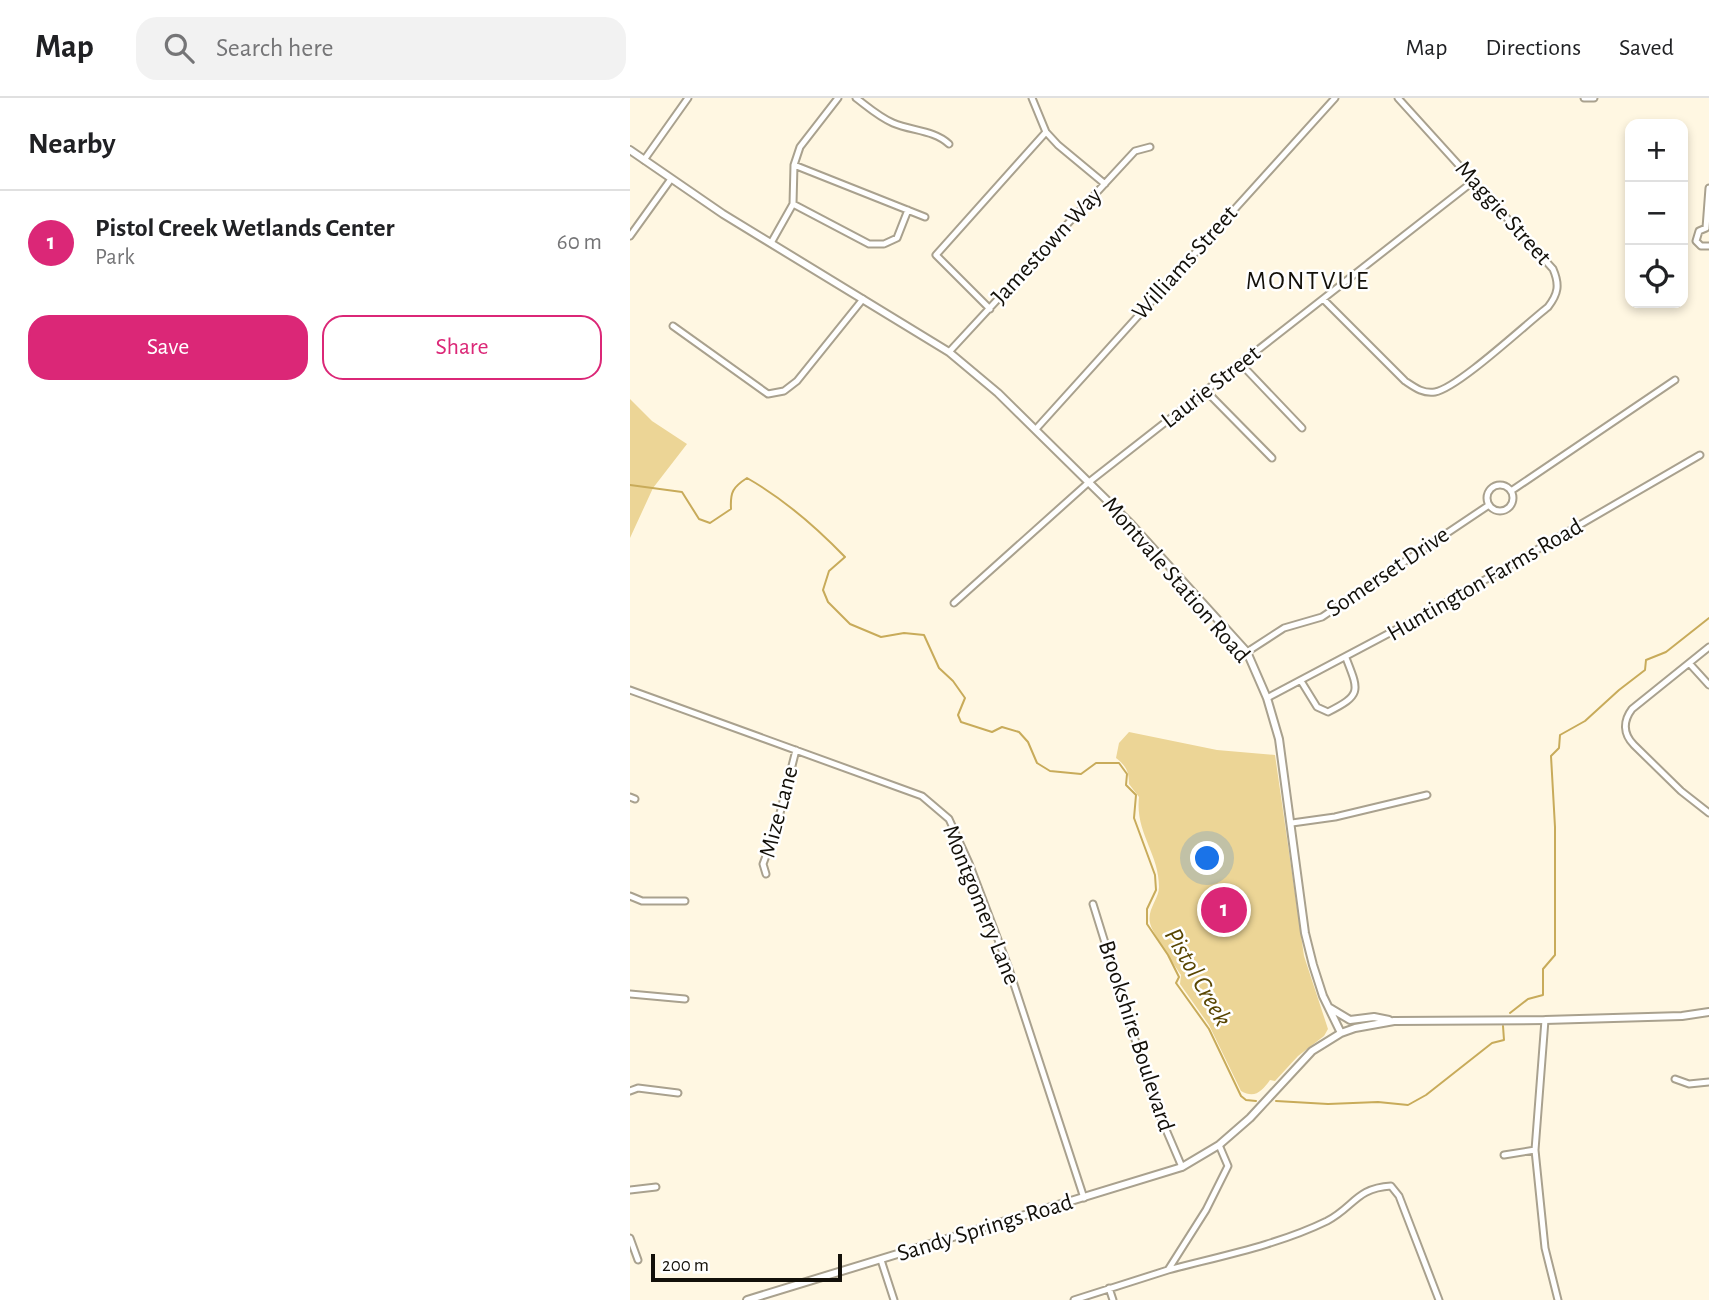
<!DOCTYPE html>
<html lang="en">
<head>
<meta charset="utf-8">
<style>
  :root { --surface:#fff; --page:#f2f2f2; --text:#202124; --muted:#757577; --line:#e0e0e0; --accent:#db2777 }
  body { margin:0; font-family:"Alegreya Sans",sans-serif; background:var(--page); color:var(--text) }
  .controls { position:absolute; right:21px; top:21px; display:grid; overflow:hidden; border-radius:14px; box-shadow:0 4px 10px #0003 }
  .controls button { width:63px; height:63px; display:grid; place-items:center; padding:0; border:0; border-bottom:2px solid var(--line); background:var(--surface); color:var(--text); font:35px sans-serif }
  .scale { position:absolute; left:21px; bottom:18px; width:191px; box-sizing:border-box; padding-left:7px; border:4px solid #131009; border-top:0; font-size:19px; line-height:24px; white-space:nowrap; color:#131009; -webkit-text-stroke:5px #fff; paint-order:stroke }
  .you { position:absolute; left:578px; top:761px; width:24px; height:24px; margin:-18px; border:5px solid #fff; border-radius:50%; background:#1a73e8; box-shadow:0 0 0 10px #1a73e833 }
  .badge { display:grid; place-items:center; width:46px; height:46px; border-radius:50%; background:var(--accent); color:#fff; font-size:23px; font-weight:700 }
  .pin { position:absolute; translate:-50% -50%; border:4px solid #fff; box-shadow:0 2px 7px #0006 }
  .list { margin:0; padding:0; list-style:none }
  h2 { display:flex; justify-content:space-between; align-items:center; height:91px; margin:0; padding:0 28px; font-size:30px }
  h2 small { font-size:23px; font-weight:400; color:var(--muted) }
  .list li { display:grid; grid-template-columns:46px 1fr auto; gap:21px; align-items:center; box-sizing:border-box; height:105px; padding:0 28px; border-top:2px solid var(--line) }
  .list b { display:block; font-size:26px; white-space:nowrap }
  .list p { margin:0; font-size:23px; white-space:nowrap; color:var(--muted) }
  .list em { font-size:23px; font-style:normal; color:var(--muted) }
  .actions { display:flex; gap:14px; padding:21px 28px }
  .actions a { flex:1; padding:16px 0; border:2px solid var(--accent); border-radius:21px; text-align:center; font-size:24px; color:var(--accent) }
  .actions .main { background:var(--accent); color:#fff }
  .icon { flex:none; width:38px; height:38px; fill:none; stroke:currentColor; stroke-width:2; stroke-linecap:round; stroke-linejoin:round }
  .map { position:relative; flex:none; width:1079px; height:1202px; overflow:hidden }
  header { display:flex; align-items:center; gap:42px; box-sizing:border-box; height:98px; padding:0 35px; background:var(--surface); border-bottom:2px solid var(--line) }
  header strong { font-size:33px }
  nav { display:flex; gap:38px; margin-inline-start:auto; font-size:24px }
  .search { width:490px; height:63px; background:var(--page); display:flex; align-items:center; gap:18px; box-sizing:border-box; padding:0 24px; border-radius:21px; color:var(--muted); font-size:26px }
  main { display:flex }
  aside { flex:1; background:var(--surface) }
  .map>svg:first-child { display:block }
  .green { fill:#ecd596 }
  .lines { fill:none; stroke-linecap:round; stroke-linejoin:round }
  .stream { stroke:#c8ab5a; stroke-width:2 }
  .minor-casing { stroke:#a9a18e; stroke-width:9 }
  .tertiary-casing { stroke:#a9a18e; stroke-width:10 }
  .minor { stroke:#fff; stroke-width:5 }
  .tertiary { stroke:#fff; stroke-width:6 }
  .labels { text-anchor:middle; dominant-baseline:central; stroke-width:5; stroke-linejoin:round; paint-order:stroke }
  .street-label { font-size:24px; fill:#131009; stroke:#fff }
  .neighbourhood-label { font-size:26px; letter-spacing:2px; fill:#131009; stroke:#fff }
  .water-label { font-size:26px; font-style:italic; fill:#584500; stroke:#fff }
</style>
</head>
<body>
<header>
<strong>Map</strong>
<div class="search"><svg class="icon" aria-label="search" viewBox="0 0 24 24"><circle cx="10" cy="10" r="6"/><path d="M15 15l6 6"/></svg>Search here</div>
<nav><a>Map</a><a>Directions</a><a>Saved</a></nav>
</header>
<main>
<aside>
<h2>Nearby<small></small></h2>
<ul class="list">
<li><span class="badge">1</span><div><b>Pistol Creek Wetlands Center</b><p>Park</p></div><em>60 m</em></li>
</ul>
<div class="actions"><a class="main">Save</a><a>Share</a></div>
</aside>
<div class="map">
<svg width="1079" height="1202" viewBox="0 0 1079 1202">
  <rect width="100%" height="100%" fill="#fff7e2"/>
  <path class="green" d="M 0,301 L 22,323 L 57,346 L 23,390 L 0,440 Z
    M 499,634 L 587,652 L 645,657 L 674,858 L 698,931 L 694,938 L 668,958 L 645,983 L 640,982 C 632,993 625,1001 611,993 L 579,927 L 550,886 L 551,877 C 544,866 522,835 520,825 C 517,811 529,801 529,789 C 529,755 505,735 509,699 L 499,686 C 499,673 496,668 486,660 L 489,645 Z"/>
  <g class="lines">
    <path class="stream" d="M 0,387 L 52,394 L 69,421 L 80,425 L 101,411 C 100,394 103,389 117,380 C 154,401 186,429 215,459 L 199,473 L 193,492 L 198,504 L 220,526 L 251,539 L 274,535 L 294,537 L 309,570 L 323,583 L 335,600 L 328,617 L 331,624 L 362,634 L 372,629 L 389,634 L 398,644 L 407,665 L 420,673 L 451,676 L 466,665 L 489,665 L 497,676 L 496,687 L 506,697 L 504,720 L 525,777 L 526,792 L 517,811 L 517,826 L 538,857 L 549,879 L 546,885 L 579,931 L 611,998 L 616,1002 L 626,1003
      M 880,915 L 898,901 L 913,897 L 913,871 L 925,857 L 925,729 L 921,658 L 929,650 L 930,637 L 955,623 L 989,592 L 1015,572 L 1016,562 L 1036,554 L 1079,520
      M 646,1003 L 698,1006 L 748,1004 L 778,1007 L 796,997 L 862,945 L 874,942 L 873,928"/>
    <defs>
      <path id="minor" d="M 226,0 C 238,9 249,19 263,25 C 282,33 304,32 319,46
        M 402,0 L 416,34 L 428,47 L 475,86
        M 954,0 L 964,0
        M 14,62 L 58,0
        M 164,67 L 295,119
        M 163,106 L 239,146 L 254,146 L 267,140 L 278,112
        M 1076,130 L 1079,90
        M 1076,130 L 1069,133 L 1066,143 L 1071,148 L 1079,148
        M 0,138 L 41,81
        M 141,145 L 163,106 L 164,67 L 170,49 L 208,0
        M 693,201 L 775,283 C 784,289 793,296 805,294 C 828,290 896,226 918,209 C 928,196 930,187 923,171 L 768,0
        M 360,211 L 306,157 L 416,34
        M 43,228 L 138,296 L 154,293 L 167,283 L 233,201
        M 319,254 L 505,53 L 520,49
        M 611,266 L 672,330
        M 576,293 L 642,360
        M 406,331 L 705,0
        M857 400a13 13 0 1 1 26 0a13 13 0 1 1-26 0Z
        M 881,393 L 1045,282
        M 324,505 L 459,384 L 845,82
        M 1079,549 L 1002,611 C 993,623 993,636 1004,647 L 1051,693 L 1079,715
        M 617,554 L 654,530 L 692,519 L 859,407
        M 1059,565 L 1079,587
        M 671,583 L 687,609 L 698,614 C 732,597 729,593 716,560
        M 0,592 L 292,698 L 319,721 L 339,765 L 378,868 L 454,1100
        M 637,600 L 803,512 L 1070,357
        M 0,699 L 5,701
        M 662,725 L 705,719 L 797,697
        M 136,776 L 133,766 L 146,731 L 166,652
        M 0,798 L 12,803 L 55,803
        M 463,806 L 525,1006 L 552,1069
        M 0,896 L 55,901
        M 915,922 L 905,1052 L 915,1150 L 928,1202
        M 1045,981 L 1059,986 L 1079,984
        M 0,993 L 8,990 L 48,995
        M 874,1057 L 905,1052
        M 0,1092 L 26,1089
        M 0,1140 L 8,1162
        M 251,1162 L 264,1202
        M 538,1172 C 591,1158 648,1147 697,1123 C 724,1109 726,1090 761,1088 L 769,1098 L 809,1202
        M 479,1190 L 483,1202
        M 444,1202 L 538,1172 L 576,1112 L 598,1068 L 589,1047"/>
      <path id="tertiary" d="M 0,52 L 93,116 L 319,254 L 368,295 L 501,426 L 617,554 L 637,600 L 649,641 L 675,835 L 683,867 L 693,898 L 711,935
        M 700,910 L 720,922 L 744,919 L 759,922
        M 117,1202 L 552,1069 L 589,1047 L 620,1020 L 682,953 L 711,935 L 725,930 L 764,923 L 915,922 L 1052,918 L 1079,914"/>
    </defs>
    <use href="#minor" class="minor-casing"/>
    <use href="#tertiary" class="tertiary-casing"/>
    <use href="#minor" class="minor"/>
    <use href="#tertiary" class="tertiary"/>
  </g>
  <g class="labels">
    <g class="street-label">
      <text transform="translate(873 115) rotate(48)">Maggie Street</text>
      <text transform="translate(417 148) rotate(-47)">Jamestown Way</text>
      <text transform="translate(555 165) rotate(-48)">Williams Street</text>
      <text transform="translate(581 289) rotate(-38)">Laurie Street</text>
      <text transform="translate(758 474) rotate(-34)">Somerset Drive</text>
      <text transform="translate(546 482) rotate(49)">Montvale Station Road</text>
      <text transform="translate(855 482) rotate(-30)">Huntington Farms Road</text>
      <text transform="translate(149 714) rotate(-75)">Mize Lane</text>
      <text transform="translate(351 807) rotate(68)">Montgomery Lane</text>
      <text transform="translate(506 938) rotate(72)">Brookshire Boulevard</text>
      <text transform="translate(355 1130) rotate(-17)">Sandy Springs Road</text>
    </g>
    <g class="neighbourhood-label">
      <text x="678" y="183">MONTVUE</text>
    </g>
    <g class="water-label">
      <text transform="translate(568 879) rotate(60)">Pistol Creek</text>
    </g>
  </g>
</svg>
<div class="controls">
<button>+</button>
<button>−</button>
<button><svg class="icon" aria-label="locate" viewBox="0 0 24 24"><circle cx="12" cy="12" r="6"/><path d="M12 2v4M12 18v4M2 12h4M18 12h4"/></svg></button>
</div>
<div class="scale">200 m</div>
<div class="you"></div>
<div class="pin badge" style="left:594px;top:812px">1</div>
</div>
</main>
</body>
</html>
